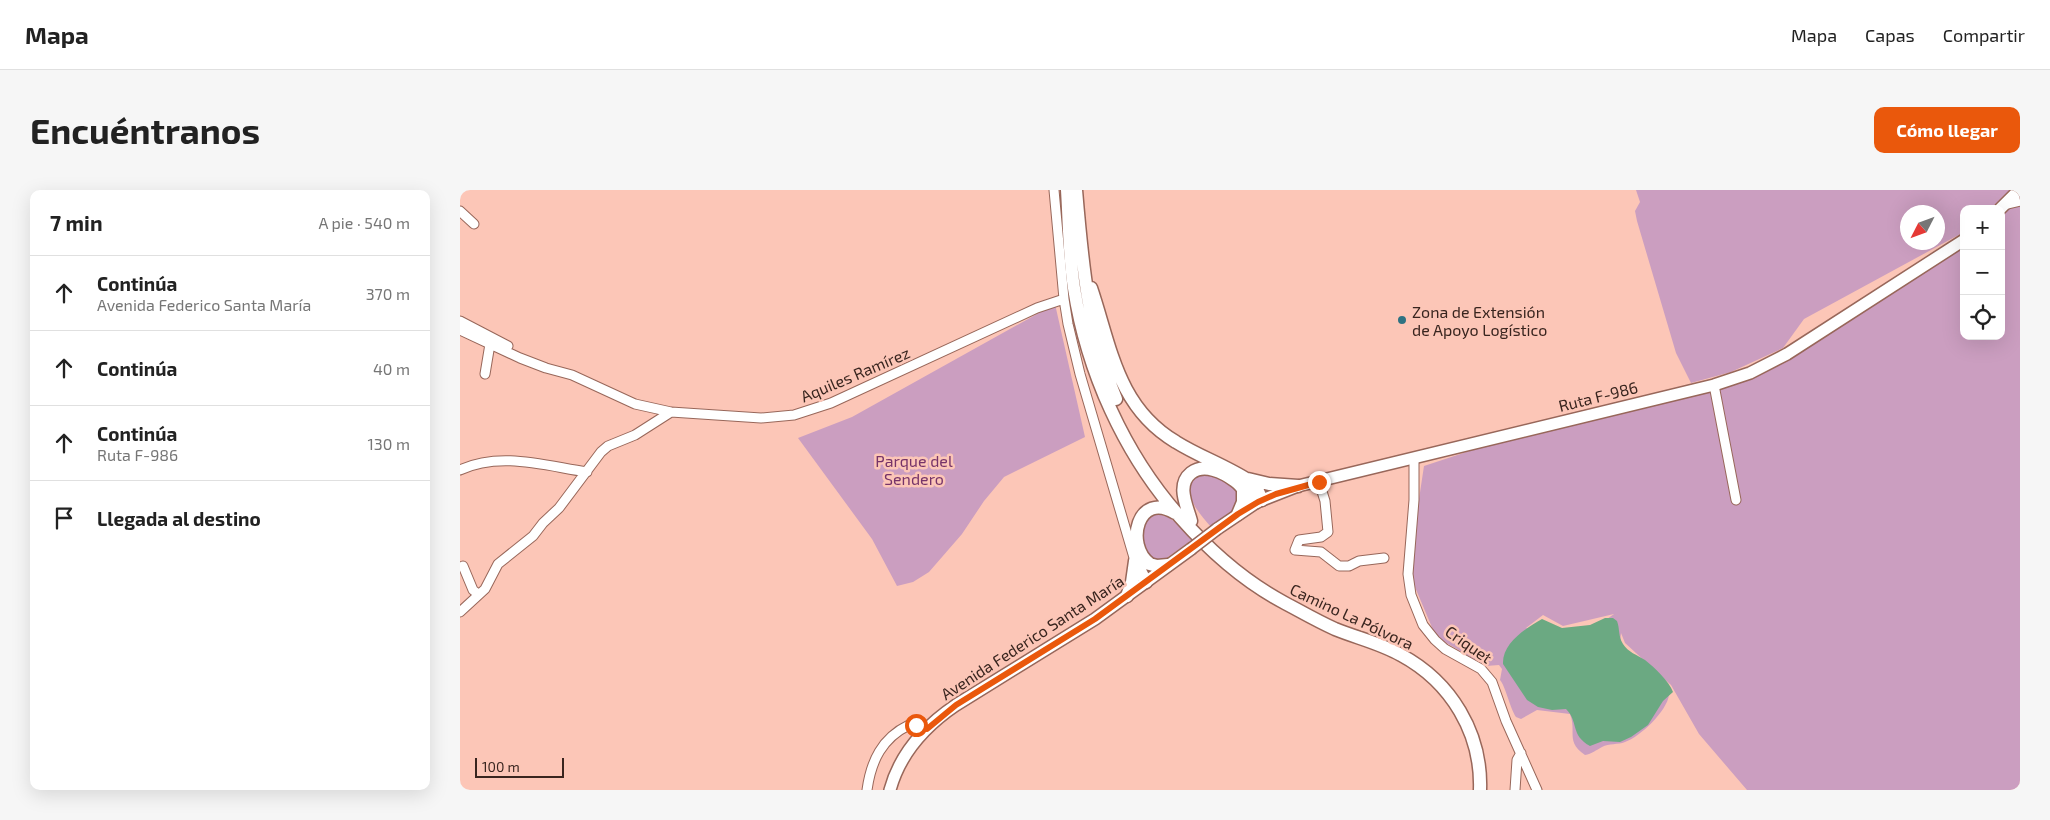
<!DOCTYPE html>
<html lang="es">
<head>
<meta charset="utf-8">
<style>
  :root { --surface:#fff; --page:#f6f6f6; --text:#222; --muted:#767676; --line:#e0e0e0; --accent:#ea580c }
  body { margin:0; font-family:"Exo 2",sans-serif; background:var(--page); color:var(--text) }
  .controls { position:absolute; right:15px; top:15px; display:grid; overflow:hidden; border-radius:10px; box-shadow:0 5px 20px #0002 }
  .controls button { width:45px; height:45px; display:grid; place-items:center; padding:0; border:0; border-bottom:1px solid var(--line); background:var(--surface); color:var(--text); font:25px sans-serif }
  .compass { position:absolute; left:1440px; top:15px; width:45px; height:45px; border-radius:50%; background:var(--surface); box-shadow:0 5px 20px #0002; rotate:228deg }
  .scale { position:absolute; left:15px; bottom:12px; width:89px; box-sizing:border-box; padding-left:5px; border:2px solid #39251f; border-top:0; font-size:14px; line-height:18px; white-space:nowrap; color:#39251f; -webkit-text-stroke:4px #fcc6b7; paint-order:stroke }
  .stop { position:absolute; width:15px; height:15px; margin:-11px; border:4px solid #ea580c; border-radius:50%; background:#fff }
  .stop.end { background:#ea580c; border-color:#fff; box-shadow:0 1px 5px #0008 }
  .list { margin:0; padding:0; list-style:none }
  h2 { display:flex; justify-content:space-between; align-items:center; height:65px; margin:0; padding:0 20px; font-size:21px }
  h2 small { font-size:16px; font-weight:400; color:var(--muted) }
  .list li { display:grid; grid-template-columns:32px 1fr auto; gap:15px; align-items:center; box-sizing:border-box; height:75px; padding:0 20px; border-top:1px solid var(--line) }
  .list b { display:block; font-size:19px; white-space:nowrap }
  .list p { margin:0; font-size:16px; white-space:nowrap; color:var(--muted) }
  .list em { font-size:16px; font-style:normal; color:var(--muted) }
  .icon { flex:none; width:28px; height:28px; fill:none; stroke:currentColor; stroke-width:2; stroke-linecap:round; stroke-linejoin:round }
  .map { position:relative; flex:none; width:1560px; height:600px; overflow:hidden; border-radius:10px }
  header { display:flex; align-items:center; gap:30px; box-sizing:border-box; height:70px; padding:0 25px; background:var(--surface); border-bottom:1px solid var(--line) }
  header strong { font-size:24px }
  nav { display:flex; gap:28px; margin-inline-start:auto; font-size:18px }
  .intro { display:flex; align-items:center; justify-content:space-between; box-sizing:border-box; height:120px; padding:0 30px }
  h1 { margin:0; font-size:35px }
  .button { padding:12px 22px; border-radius:10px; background:var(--accent); color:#fff; font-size:18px; font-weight:700 }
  main { display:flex; gap:30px; padding:0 30px }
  aside { flex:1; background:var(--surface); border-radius:10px; box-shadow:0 5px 20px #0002 }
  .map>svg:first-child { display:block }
  .green { fill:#cb9ec0; fill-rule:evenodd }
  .water { fill:#6ba982 }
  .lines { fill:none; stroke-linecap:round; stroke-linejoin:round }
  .minor-casing { stroke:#98675a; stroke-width:11 }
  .major-casing { stroke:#98675a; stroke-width:14 }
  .highway-casing { stroke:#98675a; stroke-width:15 }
  .minor { stroke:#fff; stroke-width:9 }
  .major { stroke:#fff; stroke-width:11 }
  .highway { stroke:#fff; stroke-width:12 }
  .major-bridge-casing { stroke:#98675a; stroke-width:14; stroke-linecap:butt }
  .major-bridge { stroke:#fff; stroke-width:11 }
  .route { stroke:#ea580c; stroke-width:6 }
  .poi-dot { fill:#2e7282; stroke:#fcc6b7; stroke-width:2 }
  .labels { text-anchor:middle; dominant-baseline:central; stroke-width:5; stroke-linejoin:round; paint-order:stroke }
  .poi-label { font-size:16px; fill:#39251f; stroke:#fcc6b7; text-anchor:start }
  .street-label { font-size:16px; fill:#39251f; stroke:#fcc6b7 }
  .park-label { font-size:16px; fill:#763369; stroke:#fcc6b7 }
</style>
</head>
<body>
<header>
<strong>Mapa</strong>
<nav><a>Mapa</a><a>Capas</a><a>Compartir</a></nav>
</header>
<div class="intro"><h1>Encuéntranos</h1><a class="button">Cómo llegar</a></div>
<main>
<aside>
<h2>7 min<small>A pie · 540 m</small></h2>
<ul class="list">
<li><svg class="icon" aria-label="ahead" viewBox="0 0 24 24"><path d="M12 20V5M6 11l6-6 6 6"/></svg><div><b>Continúa</b><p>Avenida Federico Santa María</p></div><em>370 m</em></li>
<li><svg class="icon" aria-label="ahead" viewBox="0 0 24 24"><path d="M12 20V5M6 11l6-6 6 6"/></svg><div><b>Continúa</b></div><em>40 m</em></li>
<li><svg class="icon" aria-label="ahead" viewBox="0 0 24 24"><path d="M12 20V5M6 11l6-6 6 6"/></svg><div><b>Continúa</b><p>Ruta F-986</p></div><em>130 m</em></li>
<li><svg class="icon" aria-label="arrive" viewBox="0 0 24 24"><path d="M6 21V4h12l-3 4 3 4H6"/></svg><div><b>Llegada al destino</b></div></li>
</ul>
</aside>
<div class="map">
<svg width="1560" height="600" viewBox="0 0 1560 600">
  <rect width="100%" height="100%" fill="#fcc6b7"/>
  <path class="green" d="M 1176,0 L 1550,0 L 1530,19 L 1504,19 L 1504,42 L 1344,129 L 1323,158 L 1271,182 L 1231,193 L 1216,163 L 1177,31 L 1175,21 L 1180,12 ZM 1478,22 L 1478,52 L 1448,52 L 1448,22 Z
    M 1560,4 L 1560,600 L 1287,600 L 1239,544 L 1211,495 L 1165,453 L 1161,443 L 1160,453 L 1209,505 C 1207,521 1180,547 1165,552 C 1158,555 1149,553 1142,557 C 1136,560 1132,564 1125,565 C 1105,551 1117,542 1110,524 L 1077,520 L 1061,529 L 1056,527 C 1050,518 1045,495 1040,490 L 1042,479 L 1039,475 L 1026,476 L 976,447 L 952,390 L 954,342 L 964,276 L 1049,248 L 1262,197 L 1504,54 L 1504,146 L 1541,146 L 1541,22 ZM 1154,424 L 1140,434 L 1093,441 L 1066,438 L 1083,425 L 1103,436 Z
    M 595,114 L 625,247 L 544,287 L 524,311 L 502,344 L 469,382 L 453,392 L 437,396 L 412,349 L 338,248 L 392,227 Z
    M 744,282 L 769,292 L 777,300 L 777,319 L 751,337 C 739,323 727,311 731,291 Z
    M 694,325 C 711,322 721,339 732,350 L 705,369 L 695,371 C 682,359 682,347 685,332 Z"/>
  <path class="water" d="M 1145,428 L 1153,428 L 1157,431 C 1160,439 1158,446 1163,454 C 1168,462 1177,465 1185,470 C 1195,478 1209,491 1213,502 L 1203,511 L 1188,535 L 1171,547 L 1160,552 L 1143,551 L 1130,556 C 1110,545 1119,532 1106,519 L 1092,520 L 1078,517 L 1067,510 L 1043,474 C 1042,453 1066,438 1082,429 L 1102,438 L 1130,435 Z"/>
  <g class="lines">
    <defs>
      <path id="minor" d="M 594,0 L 604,109 L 608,134 L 620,184 L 675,371
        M 1544,15 L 1560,11
        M 0,21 L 14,34
        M 0,131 L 48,156
        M 0,140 L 60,168 L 86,178 L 112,185 L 175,214 L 211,222 L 301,228 L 334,225 L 371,213 L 577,118 L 604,109
        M 25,184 L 30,154
        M 1254,195 L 1276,310
        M 954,269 L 954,310 L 948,384 L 951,405 L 963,435 L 975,450 L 985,459 L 1021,479 L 1032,492 L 1046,531 L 1077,600
        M 0,280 C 40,261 86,276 127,282
        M 859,292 L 865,311 L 868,342 L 861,347 L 839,350 L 835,360 L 861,362 L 879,376 L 889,376 L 899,371 L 924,368
        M 3,376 L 13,400 L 18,404
        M 0,422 L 25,399 L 38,374 L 73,346 L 83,333 L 99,318 L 141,262 L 148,256 L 175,245 L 211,222
        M 407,600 C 411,571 422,548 449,535 L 467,539
        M 1055,600 L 1057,570 L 1061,563"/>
      <path id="major" d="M 1540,19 L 1559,0
        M 757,339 L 797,312 L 838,296 L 1254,195 L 1290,183 L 1327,164 L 1504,50
        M 430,600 C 440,563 465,536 496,515 L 635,429 L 731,359"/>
      <path id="highway" d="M 607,0 C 609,32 609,66 614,98 C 627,181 664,264 720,327 C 749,360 784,391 823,412 C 840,421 857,431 875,439 C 897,448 920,453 941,465 C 991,492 1022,543 1020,600
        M 616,0 C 622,72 628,141 656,209
        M 631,98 C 651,157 657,217 716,252 C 740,267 767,276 791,292 L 797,299 L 802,310
        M 788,289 L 809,294 L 838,296
        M 778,324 L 783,312 L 783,301
        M 731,331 C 727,316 716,295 731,283 C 744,273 763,282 775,291 C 784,297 786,307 797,312
        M 675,371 L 686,392
        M 682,372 L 697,376 L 708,375
        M 690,374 C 664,355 678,300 715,323
        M 667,406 L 672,392 L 675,371"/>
    </defs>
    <use href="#minor" class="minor-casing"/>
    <use href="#major" class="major-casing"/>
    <use href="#highway" class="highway-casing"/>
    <use href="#minor" class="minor"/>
    <use href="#major" class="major"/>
    <use href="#highway" class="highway"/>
    <defs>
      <path id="major-bridge" d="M 731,359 L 757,339"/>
    </defs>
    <use href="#major-bridge" class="major-bridge-casing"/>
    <use href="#major-bridge" class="major-bridge"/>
  </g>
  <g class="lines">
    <path class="route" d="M 456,535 L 467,539 L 496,515 L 635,429 L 778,324 L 798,312 L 816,304 L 859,292"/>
  </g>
  <circle class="poi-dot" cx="942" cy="130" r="5"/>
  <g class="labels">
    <g class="poi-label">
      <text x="952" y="121">Zona de Extensión<tspan x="952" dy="18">de Apoyo Logístico</tspan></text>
    </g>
    <g class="street-label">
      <text transform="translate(395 184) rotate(-23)">Aquiles Ramírez</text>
      <text transform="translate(1138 206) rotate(-14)">Ruta F-986</text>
      <text transform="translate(892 426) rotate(25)">Camino La Pólvora</text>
      <text transform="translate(572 447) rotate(-33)">Avenida Federico Santa María</text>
      <text transform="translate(1009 454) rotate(35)">Criquet</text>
    </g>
    <g class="park-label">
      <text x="454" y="270">Parque del<tspan x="454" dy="18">Sendero</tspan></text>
    </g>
  </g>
</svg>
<div class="controls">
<button>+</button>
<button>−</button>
<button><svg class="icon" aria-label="locate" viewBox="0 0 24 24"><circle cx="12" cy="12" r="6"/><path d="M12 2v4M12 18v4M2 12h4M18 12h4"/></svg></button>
</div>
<svg class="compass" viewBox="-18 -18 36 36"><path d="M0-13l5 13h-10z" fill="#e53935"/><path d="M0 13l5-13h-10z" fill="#767676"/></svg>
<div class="scale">100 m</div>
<div class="stop" style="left:456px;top:535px"></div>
<div class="stop end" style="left:859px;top:292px"></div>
</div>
</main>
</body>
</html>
